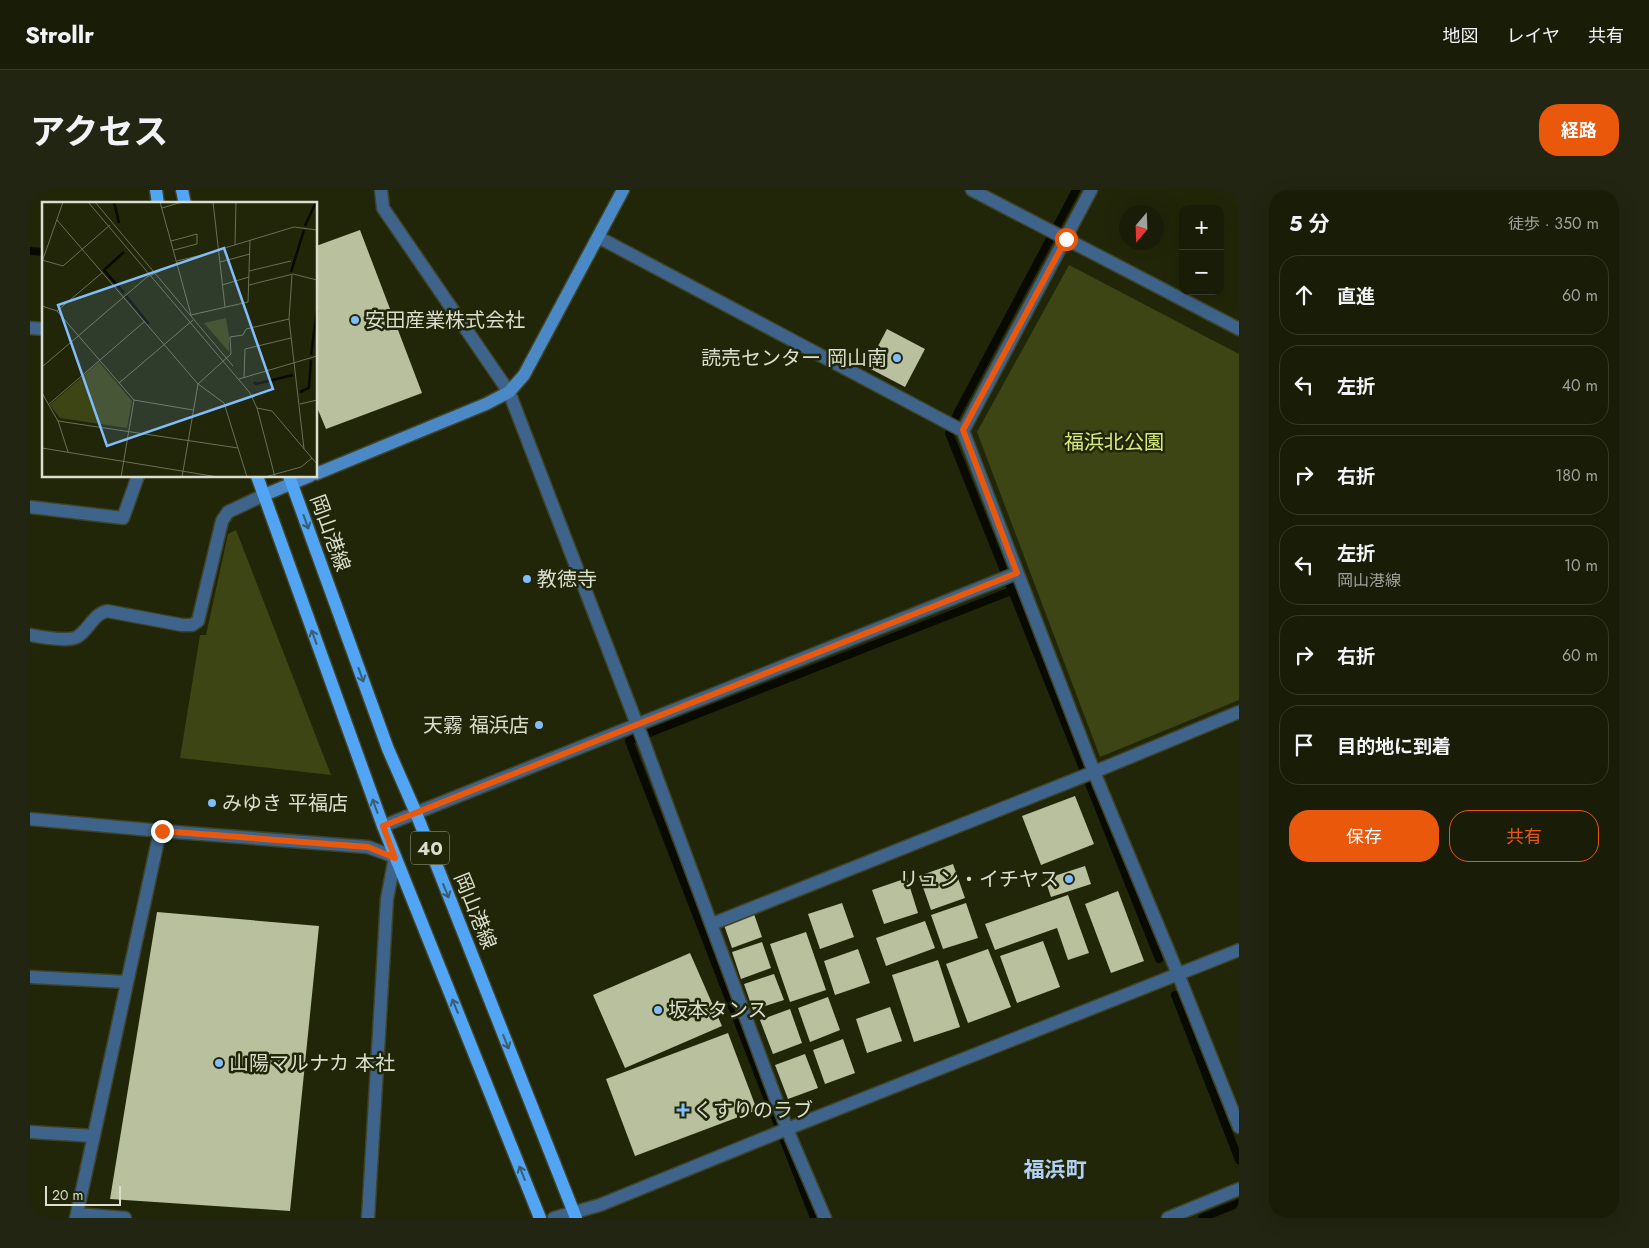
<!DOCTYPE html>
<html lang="ja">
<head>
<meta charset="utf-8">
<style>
  :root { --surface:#191c07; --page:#222511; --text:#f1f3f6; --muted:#9fa19b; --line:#373a28; --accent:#ea580c }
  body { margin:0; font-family:Jost,"Noto Sans JP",sans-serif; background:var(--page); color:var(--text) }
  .controls { position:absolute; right:15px; top:15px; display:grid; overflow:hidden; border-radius:10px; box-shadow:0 5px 20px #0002 }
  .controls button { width:45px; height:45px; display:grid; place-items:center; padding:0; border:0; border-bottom:1px solid var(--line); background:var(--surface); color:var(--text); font:25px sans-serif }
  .compass { position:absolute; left:1089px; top:15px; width:45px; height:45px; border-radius:50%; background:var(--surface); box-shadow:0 5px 20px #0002; rotate:199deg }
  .scale { position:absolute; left:15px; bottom:12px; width:76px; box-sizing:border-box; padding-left:5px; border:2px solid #dadecd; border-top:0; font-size:14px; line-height:18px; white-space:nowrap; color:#dadecd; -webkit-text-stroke:4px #212609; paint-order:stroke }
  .stop { position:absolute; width:15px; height:15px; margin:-11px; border:4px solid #ea580c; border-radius:50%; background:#fff }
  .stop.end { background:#ea580c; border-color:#fff; box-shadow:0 1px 5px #0008 }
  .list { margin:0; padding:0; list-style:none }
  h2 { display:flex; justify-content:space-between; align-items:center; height:65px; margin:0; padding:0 20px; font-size:21px }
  h2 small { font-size:16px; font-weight:400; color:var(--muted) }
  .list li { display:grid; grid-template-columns:32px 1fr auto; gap:15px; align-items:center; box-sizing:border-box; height:80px; margin:0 10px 10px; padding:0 10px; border:1px solid var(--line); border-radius:20px }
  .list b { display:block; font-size:19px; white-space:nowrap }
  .list p { margin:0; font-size:16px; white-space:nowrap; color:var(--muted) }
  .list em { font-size:16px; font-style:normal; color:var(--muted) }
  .actions { display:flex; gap:10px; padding:15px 20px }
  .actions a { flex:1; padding:11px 0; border:1px solid var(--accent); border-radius:20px; text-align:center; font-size:18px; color:var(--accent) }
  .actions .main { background:var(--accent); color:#fff }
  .icon { flex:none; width:28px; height:28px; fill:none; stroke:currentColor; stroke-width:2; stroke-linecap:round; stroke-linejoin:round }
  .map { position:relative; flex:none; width:1209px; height:1028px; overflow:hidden; border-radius:20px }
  header { display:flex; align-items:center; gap:30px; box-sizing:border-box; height:70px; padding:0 25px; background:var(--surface); border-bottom:1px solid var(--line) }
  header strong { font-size:24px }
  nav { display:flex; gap:28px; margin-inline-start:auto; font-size:18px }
  .intro { display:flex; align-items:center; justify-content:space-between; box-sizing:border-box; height:120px; padding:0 30px }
  h1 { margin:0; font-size:35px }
  .button { padding:12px 22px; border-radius:20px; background:var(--accent); color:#fff; font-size:18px; font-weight:700 }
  main { display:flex; gap:30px; padding:0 30px }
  aside { flex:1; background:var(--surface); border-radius:20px; box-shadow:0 5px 20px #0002 }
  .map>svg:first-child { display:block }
  .green { fill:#3d4514 }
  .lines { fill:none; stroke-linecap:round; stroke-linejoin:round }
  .stream { stroke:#080a00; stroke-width:8 }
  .building { fill:#b8c09e }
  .street-casing { stroke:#3f4328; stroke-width:15 }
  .secondary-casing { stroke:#3f4328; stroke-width:15 }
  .primary-casing { stroke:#3f4328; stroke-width:15 }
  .street { stroke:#3e648b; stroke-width:12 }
  .secondary { stroke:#4a88c6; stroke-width:12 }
  .primary { stroke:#52a4f4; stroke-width:12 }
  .oneway { stroke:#375f73 }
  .route { stroke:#ea580c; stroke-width:6 }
  .poi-dot { fill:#81bdfa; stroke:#212609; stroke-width:2 }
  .labels { text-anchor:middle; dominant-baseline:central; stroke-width:5; stroke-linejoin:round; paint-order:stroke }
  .shield { fill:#212609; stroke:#a2a792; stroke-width:1 }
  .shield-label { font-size:19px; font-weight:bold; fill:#dadecd }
  .poi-label { font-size:20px; fill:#dadecd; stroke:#212609; text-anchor:start }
  .park-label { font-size:20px; fill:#d7eb7d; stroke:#212609 }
  .street-label { font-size:20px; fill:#dadecd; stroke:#212609 }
  .neighbourhood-label { font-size:21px; font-weight:bold; fill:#b1d2f5; stroke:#212609 }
  .inset-river { fill:none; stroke:#080a00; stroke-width:2.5 }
  .inset-road { fill:none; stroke:#6b7057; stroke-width:1 }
  .view { fill:#81bdfa; fill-opacity:0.15; stroke:#81bdfa; stroke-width:2.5 }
  .inset-edge { fill:none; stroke:#dadecd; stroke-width:2.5 }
</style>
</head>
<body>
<header>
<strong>Strollr</strong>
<nav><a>地図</a><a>レイヤ</a><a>共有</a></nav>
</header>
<div class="intro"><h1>アクセス</h1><a class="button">経路</a></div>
<main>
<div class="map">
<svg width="1209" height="1028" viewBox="0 0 1209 1028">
  <rect width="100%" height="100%" fill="#212609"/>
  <path class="green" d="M 1039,75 L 1209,164 L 1209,510 L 1070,567 L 947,242 Z
    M 206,340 L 301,585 L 150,568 L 170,445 L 176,445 L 198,344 Z"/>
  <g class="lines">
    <path class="stream" d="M 1046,0 L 927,224 L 919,243 L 1129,769
      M 0,61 L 14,62
      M 1145,805 L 1209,970
      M 784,1028 L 599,551 L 981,401
      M 1172,1028 L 1209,1013"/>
  </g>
  <path class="building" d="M 330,40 L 392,203 L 296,239 L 286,215 L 286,56 Z
    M 857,139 L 895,159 L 875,197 L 837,177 Z
    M 1045,606 L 1064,654 L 1011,675 L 992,626 Z
    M 923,674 L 935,708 L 901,720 L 889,686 Z
    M 1055,676 L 1061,694 L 1021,707 L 1015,689 Z
    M 877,688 L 888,723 L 854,734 L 842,700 Z
    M 1088,701 L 1114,771 L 1081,783 L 1055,714 Z
    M 1038,705 L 1059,763 L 1038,770 L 1027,738 L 965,760 L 955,734 Z
    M 812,713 L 824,747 L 790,759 L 778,724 Z
    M 936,713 L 948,748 L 913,759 L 901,725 Z
    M 127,722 L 289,736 L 260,1021 L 80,1009 Z
    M 724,724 L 732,747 L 702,758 L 694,735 Z
    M 895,731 L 905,758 L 856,776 L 846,748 Z
    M 776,742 L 796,800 L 760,812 L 740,754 Z
    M 1013,751 L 1030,797 L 987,813 L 970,766 Z
    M 732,752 L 741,778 L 711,789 L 702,762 Z
    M 828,759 L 840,793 L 805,805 L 794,771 Z
    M 958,759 L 981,817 L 938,833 L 916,774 Z
    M 660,763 L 692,836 L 595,878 L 563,805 Z
    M 908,770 L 930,837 L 884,852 L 862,785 Z
    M 744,784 L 754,810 L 723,820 L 714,794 Z
    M 798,807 L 810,840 L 780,852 L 768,818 Z
    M 860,817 L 872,851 L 837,863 L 826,829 Z
    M 760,819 L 772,853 L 743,864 L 730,830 Z
    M 698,843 L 727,920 L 605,966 L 576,889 Z
    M 813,849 L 825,883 L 795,894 L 783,860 Z
    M 775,864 L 788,898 L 758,909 L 745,875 Z"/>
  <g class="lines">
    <defs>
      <path id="street" d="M 351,0 L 353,18 L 479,202 L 613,550 L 757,939 L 795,1028
        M 942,0 L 1209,139
        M 568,47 L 933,241 L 1064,582 L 1148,784 L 1209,937
        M 0,138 L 14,139
        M 933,241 L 1061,0
        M 0,317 L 93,328 L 108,286
        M 0,445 C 12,447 37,452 47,447 C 59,440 63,424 77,421 L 152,435 L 162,435 L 168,431 L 192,331 L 198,322 L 234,305
        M 0,629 L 132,641 L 338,657 L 365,667 L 357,709 L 338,1028
        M 353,636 L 987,383
        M 682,734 L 1064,582 L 1209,522
        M 0,787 L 97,792
        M 0,942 L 64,946
        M 47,1024 L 95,1028
        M 46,1028 L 130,641
        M 524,1028 L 570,1015 L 757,939 L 1209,760
        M 1138,1028 L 1209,999"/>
      <path id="secondary" d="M 286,284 L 456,214 L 479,202 L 494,185 L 593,0
        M 234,305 L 280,286"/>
      <path id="primary" d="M 126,0 L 128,14
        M 152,0 L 155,14
        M 227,286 L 353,636 L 510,1028
        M 259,286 L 358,559 L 386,623 L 546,1028"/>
    </defs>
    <use href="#street" class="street-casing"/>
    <use href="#secondary" class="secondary-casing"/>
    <use href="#primary" class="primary-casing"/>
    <use href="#street" class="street"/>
    <use href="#secondary" class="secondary"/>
    <use href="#primary" class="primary"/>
  </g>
  <defs><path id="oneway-shaft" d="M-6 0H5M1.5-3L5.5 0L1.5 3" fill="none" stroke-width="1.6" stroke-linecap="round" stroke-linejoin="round" transform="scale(1.25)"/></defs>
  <g class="oneway">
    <use href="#oneway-shaft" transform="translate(276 332) rotate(70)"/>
    <use href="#oneway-shaft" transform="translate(284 447) rotate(-110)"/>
    <use href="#oneway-shaft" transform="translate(331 485) rotate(70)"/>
    <use href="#oneway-shaft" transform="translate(345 616) rotate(-110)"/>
    <use href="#oneway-shaft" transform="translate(416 701) rotate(68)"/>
    <use href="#oneway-shaft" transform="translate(425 816) rotate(-112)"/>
    <use href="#oneway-shaft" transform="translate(476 852) rotate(68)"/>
    <use href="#oneway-shaft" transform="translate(492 983) rotate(-112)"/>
  </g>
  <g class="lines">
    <path class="route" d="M 132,641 L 338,657 L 365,668 L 353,636 L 987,383 L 933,240 L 1036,49"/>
  </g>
  <g class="poi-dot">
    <circle cx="325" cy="130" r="5"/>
    <circle cx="867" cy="168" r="5"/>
    <circle cx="497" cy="389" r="5"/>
    <circle cx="509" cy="535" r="5"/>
    <circle cx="182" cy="613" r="5"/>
    <circle cx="1039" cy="689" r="5"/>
    <circle cx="628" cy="820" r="5"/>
    <circle cx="189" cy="873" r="5"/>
    <path d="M650.5 912.5h5v5h5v5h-5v5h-5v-5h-5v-5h5z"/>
  </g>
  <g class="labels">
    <rect class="shield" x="381" y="641.5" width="38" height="33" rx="4"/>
    <g class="shield-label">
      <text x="400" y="658">40</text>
    </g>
    <g class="poi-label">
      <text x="335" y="130">安田産業株式会社</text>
      <text x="857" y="168" text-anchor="end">読売センター 岡山南</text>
      <text x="507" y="389">教徳寺</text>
      <text x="499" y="535" text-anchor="end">天霧 福浜店</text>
      <text x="192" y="613">みゆき 平福店</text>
      <text x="1029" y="689" text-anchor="end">リュン・イチヤス</text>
      <text x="638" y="820">坂本タンス</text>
      <text x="199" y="873">山陽マルナカ 本社</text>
      <text x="663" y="920">くすりのラブ</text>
    </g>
    <g class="park-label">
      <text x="1084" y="252">福浜北公園</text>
    </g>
    <g class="street-label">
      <text transform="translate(300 343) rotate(70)">岡山港線</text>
      <text transform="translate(445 721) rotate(68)">岡山港線</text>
    </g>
    <g class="neighbourhood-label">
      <text x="1025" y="980">福浜町</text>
    </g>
  </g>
  <g transform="translate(12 12)">
    <rect width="275" height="275" fill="#212609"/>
    <path d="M 184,116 L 187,134 L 187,150 L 162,121 ZM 57,160 L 90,199 L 85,226 L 18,216 L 8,203 Z" fill="#3d4514"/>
    <path class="inset-river" d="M 72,0 L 77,21M 263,24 L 274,0M 82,50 L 62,68 L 82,91M 249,70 L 262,28M 84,94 L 107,122M 269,153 L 275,108M 212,180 L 214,182 L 251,173M 258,190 L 267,186 L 269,158"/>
    <path class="inset-road" d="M 46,0 L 208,191 L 215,206 L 233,275M 53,0 L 191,164M 118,0 L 149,113 L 206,100 L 208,38M 171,0 L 183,105M 120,6 L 140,0M 15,18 L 156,182 L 182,201 L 205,275M 129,39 L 155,32 L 155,42 L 132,48M 193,43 L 194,0M 176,48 L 252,25 L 275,28M 0,58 L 21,64 L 68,23M 135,59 L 176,49M 0,60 L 21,0M 178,60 L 208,52M 207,69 L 249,59M 250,73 L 247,117 L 262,247M 180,83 L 207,75M 207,83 L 251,72 L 275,78 L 275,70M 0,104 L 15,109 L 92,198 L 151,208M 15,109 L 61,70M 0,165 L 105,75 L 136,61M 202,175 L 203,147 L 249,136M 197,177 L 275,154M 77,181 L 151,118M 0,191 L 16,219 L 26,250M 258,202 L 275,198M 6,203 L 103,119M 215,206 L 230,209 L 275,262M 16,219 L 196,246M 0,246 L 176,275M 79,275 L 92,198M 140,275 L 156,182 L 189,152 L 188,135 L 201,133 L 204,127 L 247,117M 223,275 L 259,265 L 270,256"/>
    <path class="view" d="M 182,46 L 231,187 L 65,244 L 16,103 Z"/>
    <rect width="275" height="275" class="inset-edge"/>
  </g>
</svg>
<div class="controls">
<button>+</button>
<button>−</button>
</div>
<svg class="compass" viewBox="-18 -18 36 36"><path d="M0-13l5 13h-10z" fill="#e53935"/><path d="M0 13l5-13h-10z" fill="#9fa19b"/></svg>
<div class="scale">20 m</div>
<div class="stop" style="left:1036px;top:49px"></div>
<div class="stop end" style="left:132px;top:641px"></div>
</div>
<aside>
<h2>5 分<small>徒歩 · 350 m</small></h2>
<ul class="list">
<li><svg class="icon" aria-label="ahead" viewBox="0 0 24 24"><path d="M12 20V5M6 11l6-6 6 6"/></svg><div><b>直進</b></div><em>60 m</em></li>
<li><svg class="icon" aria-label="left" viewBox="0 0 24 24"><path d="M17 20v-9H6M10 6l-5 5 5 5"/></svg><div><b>左折</b></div><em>40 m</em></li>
<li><svg class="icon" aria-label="right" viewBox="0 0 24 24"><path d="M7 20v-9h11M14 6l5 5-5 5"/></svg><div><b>右折</b></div><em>180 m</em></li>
<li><svg class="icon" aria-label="left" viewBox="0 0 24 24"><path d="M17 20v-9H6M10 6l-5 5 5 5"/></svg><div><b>左折</b><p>岡山港線</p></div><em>10 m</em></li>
<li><svg class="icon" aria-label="right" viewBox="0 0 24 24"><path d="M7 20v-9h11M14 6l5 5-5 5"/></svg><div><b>右折</b></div><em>60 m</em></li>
<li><svg class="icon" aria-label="arrive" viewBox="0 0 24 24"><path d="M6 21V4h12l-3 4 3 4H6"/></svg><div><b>目的地に到着</b></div></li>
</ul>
<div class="actions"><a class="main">保存</a><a>共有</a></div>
</aside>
</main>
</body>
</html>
